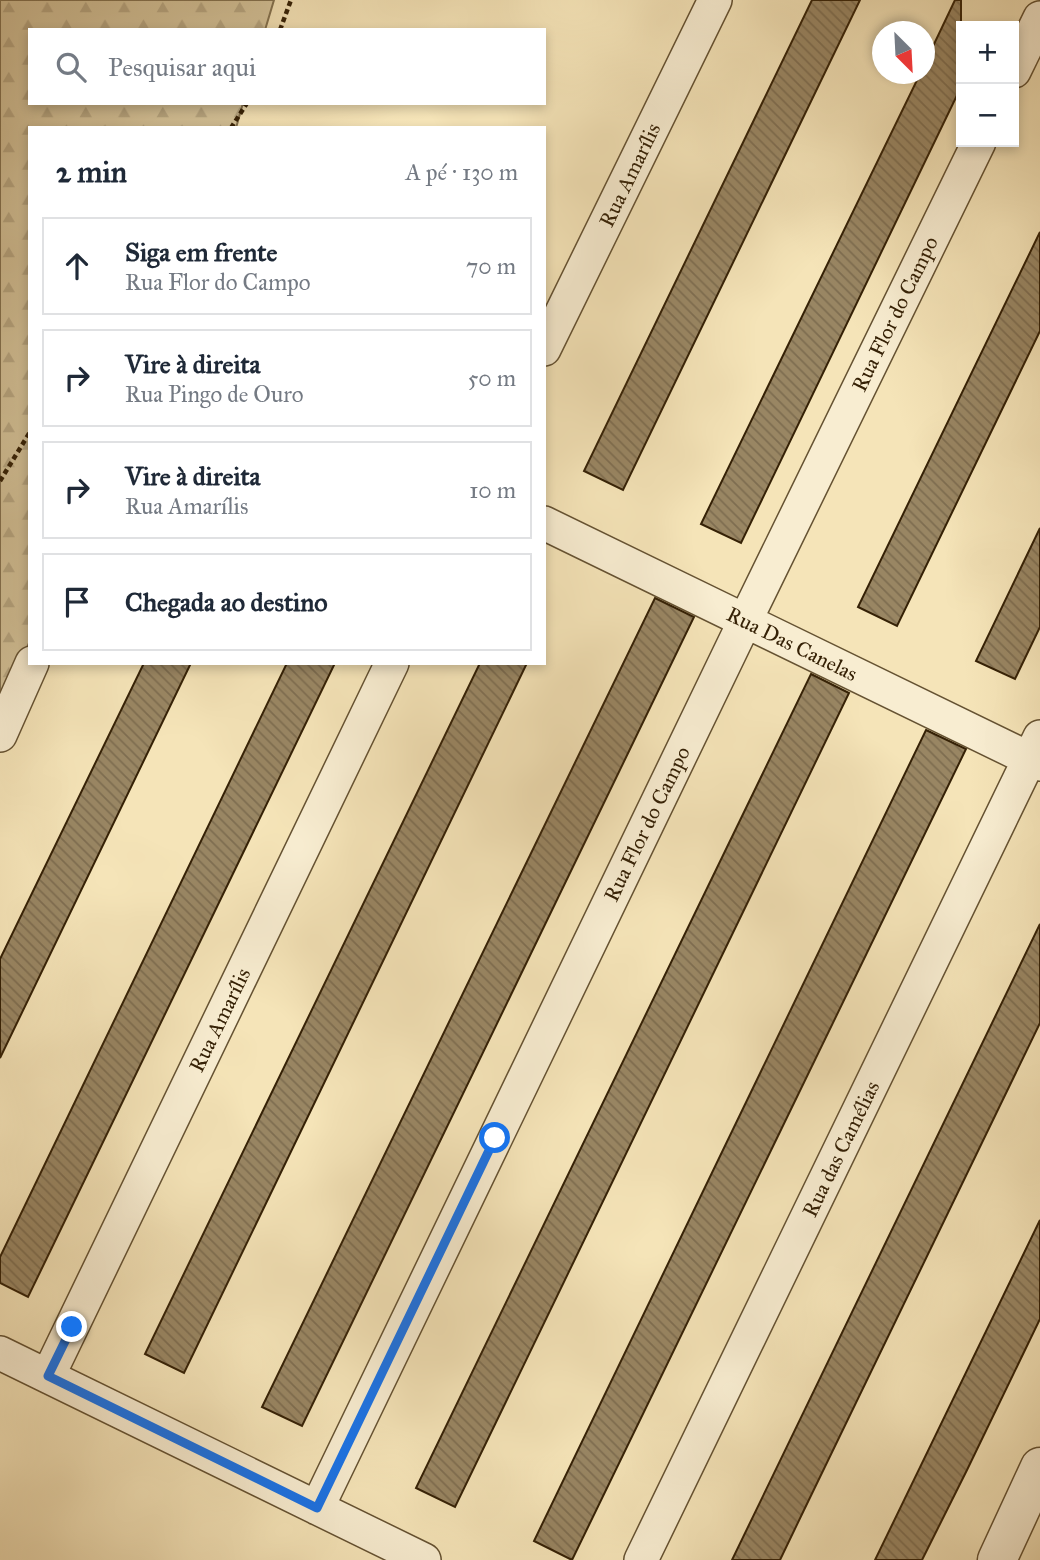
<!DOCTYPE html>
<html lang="pt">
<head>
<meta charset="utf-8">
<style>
  :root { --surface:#fff; --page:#f2f2f3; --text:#1f2937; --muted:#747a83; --line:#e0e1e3 }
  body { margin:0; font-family:"IM FELL Great Primer",serif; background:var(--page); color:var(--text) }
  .controls { position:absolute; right:21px; top:21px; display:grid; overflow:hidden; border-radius:0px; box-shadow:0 4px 10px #0003 }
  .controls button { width:63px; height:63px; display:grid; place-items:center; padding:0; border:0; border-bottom:2px solid var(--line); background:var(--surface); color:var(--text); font:35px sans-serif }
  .compass { position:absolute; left:872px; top:21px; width:63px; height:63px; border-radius:50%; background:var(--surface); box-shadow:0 4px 10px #0003; rotate:156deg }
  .stop { position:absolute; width:21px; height:21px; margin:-16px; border:5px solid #1a73e8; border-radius:50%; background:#fff }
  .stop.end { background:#1a73e8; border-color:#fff; box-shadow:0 2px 7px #0008 }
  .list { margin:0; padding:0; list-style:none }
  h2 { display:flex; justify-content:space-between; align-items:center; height:91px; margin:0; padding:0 28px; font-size:30px }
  h2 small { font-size:23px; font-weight:400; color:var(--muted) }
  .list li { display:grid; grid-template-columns:46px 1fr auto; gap:21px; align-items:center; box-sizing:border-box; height:98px; margin:0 14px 14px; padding:0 14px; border:2px solid var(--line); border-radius:0px }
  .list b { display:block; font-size:26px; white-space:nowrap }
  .list p { margin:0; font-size:23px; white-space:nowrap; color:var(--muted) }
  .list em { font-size:23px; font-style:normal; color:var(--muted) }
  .icon { flex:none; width:38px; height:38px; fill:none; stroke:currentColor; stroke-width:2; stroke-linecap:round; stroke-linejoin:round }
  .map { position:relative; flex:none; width:1040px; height:1560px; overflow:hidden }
  .search { position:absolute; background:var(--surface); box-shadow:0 4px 10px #0003; left:28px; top:28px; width:518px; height:77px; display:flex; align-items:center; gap:18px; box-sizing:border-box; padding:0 24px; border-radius:0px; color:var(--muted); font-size:26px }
  .panel { position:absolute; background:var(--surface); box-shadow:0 4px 10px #0003; left:28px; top:126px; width:518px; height:539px; border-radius:0px }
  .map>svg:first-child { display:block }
  .forest { fill:url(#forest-firs); stroke:#847250; stroke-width:2 }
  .building { fill:url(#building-back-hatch); stroke:#352106; stroke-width:2 }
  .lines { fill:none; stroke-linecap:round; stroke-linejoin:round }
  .minor-casing { stroke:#655232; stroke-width:36 }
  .tertiary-casing { stroke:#655232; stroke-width:41 }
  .path { stroke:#352106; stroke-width:4.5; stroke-dasharray:5 3.5; stroke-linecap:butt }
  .minor { stroke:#f8edd1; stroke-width:33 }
  .tertiary { stroke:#f8edd1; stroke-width:38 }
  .route { stroke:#1a73e8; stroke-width:9 }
  .labels { text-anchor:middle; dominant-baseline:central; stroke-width:5; stroke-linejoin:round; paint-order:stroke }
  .street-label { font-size:21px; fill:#352106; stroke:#f8edd1 }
</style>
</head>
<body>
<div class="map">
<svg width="1040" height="1560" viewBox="0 0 1040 1560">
  <defs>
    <pattern id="forest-firs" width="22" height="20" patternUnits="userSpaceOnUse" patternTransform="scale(1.75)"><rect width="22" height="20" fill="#d4c39a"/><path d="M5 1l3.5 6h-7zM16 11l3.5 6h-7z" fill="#b7a783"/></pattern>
    <pattern id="building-back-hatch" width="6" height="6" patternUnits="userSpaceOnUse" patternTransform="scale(1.75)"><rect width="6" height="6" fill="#998663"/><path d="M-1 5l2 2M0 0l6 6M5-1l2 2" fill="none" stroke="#7e6d50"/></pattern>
  </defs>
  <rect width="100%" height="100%" fill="#f5e4b8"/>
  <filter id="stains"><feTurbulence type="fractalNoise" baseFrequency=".00286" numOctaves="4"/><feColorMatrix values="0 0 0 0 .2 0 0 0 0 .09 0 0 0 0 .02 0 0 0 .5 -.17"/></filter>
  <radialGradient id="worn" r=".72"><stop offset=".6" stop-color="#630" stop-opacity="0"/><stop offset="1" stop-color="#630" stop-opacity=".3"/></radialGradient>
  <path class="forest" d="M 0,0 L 274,0 L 265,30 L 30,30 L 30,103 L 243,103 L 236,128 L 30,128 L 30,641 L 0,706 Z"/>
  <path class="building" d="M 812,0 L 860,0 L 623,490 L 584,471 Z
    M 955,0 L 961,0 L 961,87 L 741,543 L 701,524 L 920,74 L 925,74 L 925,63 Z
    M 1040,232 L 1040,331 L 897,626 L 858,607 Z
    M 1040,528 L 1040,627 L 1015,679 L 976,661 Z
    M 655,598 L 694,617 L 302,1426 L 262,1407 Z
    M 144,663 L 191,663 L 0,1058 L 0,959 Z
    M 287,663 L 335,663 L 28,1297 L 0,1283 L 0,1257 Z
    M 480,663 L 527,663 L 184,1373 L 145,1354 Z
    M 811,674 L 849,693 L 455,1507 L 416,1488 Z
    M 926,730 L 966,749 L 572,1560 L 534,1541 Z
    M 1040,924 L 1040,1023 L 804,1510 L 780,1560 L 732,1560 Z
    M 1040,1220 L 1040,1319 L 967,1470 L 922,1560 L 875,1560 Z"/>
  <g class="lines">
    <defs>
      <path id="minor" d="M 1014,71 L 1040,18
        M 544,349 L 715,0
        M 544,523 L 1040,764
        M 0,735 L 32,663
        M 0,1353 L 424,1560
        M 48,1376 L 392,663
        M 317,1508 L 745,621 L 979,142
        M 641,1560 L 1040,737"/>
      <path id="tertiary" d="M 997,1560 L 1040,1467"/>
    </defs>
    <use href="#minor" class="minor-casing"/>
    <use href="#tertiary" class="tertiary-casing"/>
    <path class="path" d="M 280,30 L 291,0
      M 231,128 L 247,103
      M 0,481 L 30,432"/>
    <use href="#minor" class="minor"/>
    <use href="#tertiary" class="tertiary"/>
  </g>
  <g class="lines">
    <path class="route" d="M 72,1327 L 48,1376 L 317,1508 L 495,1138"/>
  </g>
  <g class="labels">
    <g class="street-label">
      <text transform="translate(630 175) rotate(-64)">Rua Amarílis</text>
      <text transform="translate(895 314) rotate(-64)">Rua Flor do Campo</text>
      <text transform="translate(792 644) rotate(26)">Rua Das Canelas</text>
      <text transform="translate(647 824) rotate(-64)">Rua Flor do Campo</text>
      <text transform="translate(220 1020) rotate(-64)">Rua Amarílis</text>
      <text transform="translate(841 1149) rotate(-64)">Rua das Camélias</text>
    </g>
  </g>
  <rect width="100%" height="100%" filter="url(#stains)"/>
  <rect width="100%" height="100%" fill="url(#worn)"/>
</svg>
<div class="controls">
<button>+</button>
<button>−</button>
</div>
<svg class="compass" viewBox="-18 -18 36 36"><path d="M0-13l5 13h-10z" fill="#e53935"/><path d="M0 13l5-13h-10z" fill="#747a83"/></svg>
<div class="stop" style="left:495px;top:1138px"></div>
<div class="stop end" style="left:72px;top:1327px"></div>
<div class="search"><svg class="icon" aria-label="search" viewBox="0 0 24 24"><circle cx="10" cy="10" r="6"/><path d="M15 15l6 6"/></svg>Pesquisar aqui</div>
<section class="panel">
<h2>2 min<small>A pé · 130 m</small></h2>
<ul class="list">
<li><svg class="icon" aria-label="ahead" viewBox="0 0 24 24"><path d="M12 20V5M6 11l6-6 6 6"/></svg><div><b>Siga em frente</b><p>Rua Flor do Campo</p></div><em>70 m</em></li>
<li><svg class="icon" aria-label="right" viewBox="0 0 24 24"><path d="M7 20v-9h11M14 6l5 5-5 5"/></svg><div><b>Vire à direita</b><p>Rua Pingo de Ouro</p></div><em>50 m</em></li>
<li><svg class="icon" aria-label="right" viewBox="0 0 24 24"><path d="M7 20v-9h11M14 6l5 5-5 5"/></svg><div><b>Vire à direita</b><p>Rua Amarílis</p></div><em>10 m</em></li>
<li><svg class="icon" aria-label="arrive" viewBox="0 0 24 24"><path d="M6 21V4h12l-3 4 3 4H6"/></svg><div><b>Chegada ao destino</b></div></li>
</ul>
</section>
</div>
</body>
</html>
